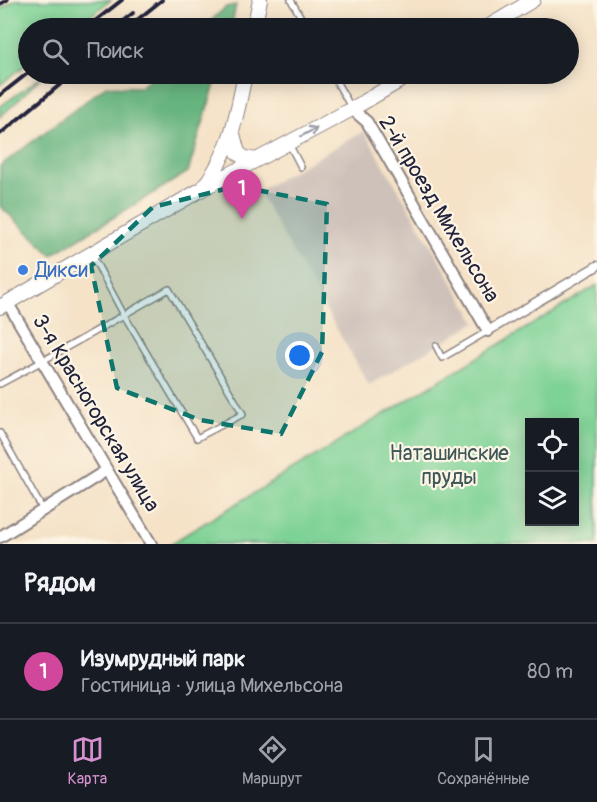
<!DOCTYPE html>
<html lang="ru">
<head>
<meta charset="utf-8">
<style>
  :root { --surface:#171b24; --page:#242831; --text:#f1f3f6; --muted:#9ea1a6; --line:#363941; --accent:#d690ce }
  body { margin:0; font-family:Pangolin,sans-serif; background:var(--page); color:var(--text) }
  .controls { position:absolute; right:18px; bottom:18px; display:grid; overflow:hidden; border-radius:0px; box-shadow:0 3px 15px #0003 }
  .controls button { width:54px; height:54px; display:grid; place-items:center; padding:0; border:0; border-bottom:2px solid var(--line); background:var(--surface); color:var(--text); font:30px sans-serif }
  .you { position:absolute; left:300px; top:356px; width:21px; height:21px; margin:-15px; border:4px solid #fff; border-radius:50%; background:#1a73e8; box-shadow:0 0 0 9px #1a73e833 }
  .badge { display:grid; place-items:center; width:39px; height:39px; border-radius:50%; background:var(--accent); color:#fff; font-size:20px; font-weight:700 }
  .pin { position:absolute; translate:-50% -50px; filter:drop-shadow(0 2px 3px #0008) }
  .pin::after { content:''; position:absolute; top:32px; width:21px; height:18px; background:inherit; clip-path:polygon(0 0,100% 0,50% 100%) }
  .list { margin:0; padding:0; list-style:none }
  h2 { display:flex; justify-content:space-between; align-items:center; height:78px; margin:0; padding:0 24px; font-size:26px }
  h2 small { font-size:20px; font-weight:400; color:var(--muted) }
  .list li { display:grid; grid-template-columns:39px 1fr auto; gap:18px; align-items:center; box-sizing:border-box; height:96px; padding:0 24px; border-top:2px solid var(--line) }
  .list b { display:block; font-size:22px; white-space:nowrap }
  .list p { margin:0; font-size:20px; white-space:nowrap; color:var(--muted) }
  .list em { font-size:20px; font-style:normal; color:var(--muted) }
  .icon { flex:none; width:33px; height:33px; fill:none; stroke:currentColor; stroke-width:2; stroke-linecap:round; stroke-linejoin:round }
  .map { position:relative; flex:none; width:597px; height:544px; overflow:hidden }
  .search { position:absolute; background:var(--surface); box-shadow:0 3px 15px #0003; left:18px; right:18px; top:18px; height:66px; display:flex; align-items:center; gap:15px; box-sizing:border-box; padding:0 21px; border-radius:33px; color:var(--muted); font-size:22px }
  .sheet { height:174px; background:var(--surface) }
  nav { display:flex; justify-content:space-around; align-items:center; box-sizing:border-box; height:84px; border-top:2px solid var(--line); background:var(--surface); font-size:16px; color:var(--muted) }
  nav a { display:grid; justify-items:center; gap:3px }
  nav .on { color:var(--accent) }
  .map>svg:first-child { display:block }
  .industrial { fill:#cec1ba }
  .green { fill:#7dd295; stroke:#507a68; stroke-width:1.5; fill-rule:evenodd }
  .forest { fill:#66b47e; stroke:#446b5c; stroke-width:1.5 }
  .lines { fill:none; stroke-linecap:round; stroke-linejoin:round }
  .service-casing { stroke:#8c8281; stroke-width:8 }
  .pedestrian-casing { stroke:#8c8281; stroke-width:11 }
  .minor-casing { stroke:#8c8281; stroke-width:14 }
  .tertiary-casing { stroke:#8c8281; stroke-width:16 }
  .service { stroke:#fff; stroke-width:5 }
  .pedestrian { stroke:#fff; stroke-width:8 }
  .minor { stroke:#fff; stroke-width:10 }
  .tertiary { stroke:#fff; stroke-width:14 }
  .rail { stroke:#22223b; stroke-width:4 }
  .oneway { stroke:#9c9ca7 }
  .marked { fill:#0f766e; fill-opacity:0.2; stroke:#0f766e; stroke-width:4.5; stroke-dasharray:12 8; stroke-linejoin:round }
  .shop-dot { fill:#3f7fe0; stroke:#fcf5e5; stroke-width:2 }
  .labels { text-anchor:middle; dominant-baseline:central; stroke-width:4.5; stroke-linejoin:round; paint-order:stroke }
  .street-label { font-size:21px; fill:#22223b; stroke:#fcf5e5 }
  .shop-label { font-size:21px; fill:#366cbe; stroke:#fcf5e5; text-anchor:start }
  .park-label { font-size:21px; fill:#3d5756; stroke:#fcf5e5 }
</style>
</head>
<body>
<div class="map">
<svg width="597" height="544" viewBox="0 0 597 544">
  <rect width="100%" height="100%" fill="#fcf5e5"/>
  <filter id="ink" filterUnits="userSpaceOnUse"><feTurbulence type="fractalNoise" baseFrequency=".0167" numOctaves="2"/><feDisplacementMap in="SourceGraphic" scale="12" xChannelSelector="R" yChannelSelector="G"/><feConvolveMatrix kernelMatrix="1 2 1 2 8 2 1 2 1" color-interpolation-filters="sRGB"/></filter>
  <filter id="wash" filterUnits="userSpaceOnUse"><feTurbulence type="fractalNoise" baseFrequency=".008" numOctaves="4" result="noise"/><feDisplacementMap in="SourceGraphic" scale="24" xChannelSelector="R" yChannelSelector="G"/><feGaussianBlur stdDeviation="1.35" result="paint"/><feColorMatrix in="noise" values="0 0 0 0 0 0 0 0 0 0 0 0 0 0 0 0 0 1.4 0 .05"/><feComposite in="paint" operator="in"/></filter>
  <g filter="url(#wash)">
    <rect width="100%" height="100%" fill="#f5e2c7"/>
    <path class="industrial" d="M 364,131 L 476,322 L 369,385 L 258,191 Z"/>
    <path class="green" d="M 15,0 L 111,0 L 74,28 L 28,28 L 28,63 L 0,85 L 0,9 Z
      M 45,74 L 0,117 L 0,107 Z
      M 597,285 L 597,544 L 170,544 ZM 574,422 L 574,522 L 530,522 L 530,422 Z"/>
    <path class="forest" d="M 236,5 L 231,28 L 203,28 L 226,7 Z
      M 155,74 L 218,74 L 188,172 L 52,255 L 0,206 L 0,166 L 106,86 L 141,87 Z"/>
  </g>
  <g filter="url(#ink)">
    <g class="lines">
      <defs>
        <path id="service" d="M 291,0 L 307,28
          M 332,74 L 352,109
          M 289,144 L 301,167
          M 436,346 L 442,358 L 488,331
          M 0,384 C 57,354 113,321 169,289 L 243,414 L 197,438 L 124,315 L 92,255
          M 0,433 L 43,510"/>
        <path id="pedestrian" d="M 488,331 L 597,266"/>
        <path id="minor" d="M 352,109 L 367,122 L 488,331
          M 7,302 L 151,544
          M 0,537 L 107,470"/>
        <path id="tertiary" d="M 254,28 L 260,0
          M 486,28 L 533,0
          M 233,134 L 238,153 L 245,158 L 256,160
          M 205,185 C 231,151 237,114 245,74
          M 0,307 L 202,189 L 352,109 L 411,74"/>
      </defs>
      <use href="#service" class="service-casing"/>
      <use href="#pedestrian" class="pedestrian-casing"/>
      <use href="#minor" class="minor-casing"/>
      <use href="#tertiary" class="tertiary-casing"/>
      <use href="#service" class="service"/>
      <use href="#pedestrian" class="pedestrian"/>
      <use href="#minor" class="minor"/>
      <use href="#tertiary" class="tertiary"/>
      <path class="rail" d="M 0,4 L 7,0
        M 86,28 L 122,0
        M 114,28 L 133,13
        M 127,28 L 162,0
        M 0,95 L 28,73
        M 0,134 L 73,74"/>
    </g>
    <defs><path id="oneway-shaft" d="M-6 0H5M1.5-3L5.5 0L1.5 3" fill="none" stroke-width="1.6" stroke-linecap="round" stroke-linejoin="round" transform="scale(1.5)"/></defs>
    <use class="oneway" href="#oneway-shaft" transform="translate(309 132) rotate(-28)"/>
  </g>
  <path class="marked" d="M 237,186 L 327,204 L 322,352 L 281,434 L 200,420 L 117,388 L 91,266 L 153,207 Z"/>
  <circle class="shop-dot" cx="23" cy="270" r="6"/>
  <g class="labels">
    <g class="street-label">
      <text transform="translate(439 209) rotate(59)">2-й проезд Михельсона</text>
      <text transform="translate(96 413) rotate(59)">3-я Красногорская улица</text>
    </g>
    <g class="shop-label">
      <text x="35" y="270">Дикси</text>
    </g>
    <g class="park-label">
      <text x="449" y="453">Наташинские<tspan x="449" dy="24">пруды</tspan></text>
    </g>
  </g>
</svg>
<div class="controls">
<button><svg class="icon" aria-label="locate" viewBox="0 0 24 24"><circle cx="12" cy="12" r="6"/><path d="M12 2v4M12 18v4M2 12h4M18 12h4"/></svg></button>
<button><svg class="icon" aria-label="layers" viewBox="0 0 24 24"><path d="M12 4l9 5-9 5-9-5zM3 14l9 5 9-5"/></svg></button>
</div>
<div class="you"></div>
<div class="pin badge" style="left:242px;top:219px;background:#d1479c">1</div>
<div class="search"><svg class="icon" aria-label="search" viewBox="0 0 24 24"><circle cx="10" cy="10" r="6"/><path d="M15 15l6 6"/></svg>Поиск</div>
</div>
<section class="sheet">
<h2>Рядом<small></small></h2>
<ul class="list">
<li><span class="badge" style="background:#d1479c">1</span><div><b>Изумрудный парк</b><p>Гостиница · улица Михельсона</p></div><em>80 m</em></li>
</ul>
</section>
<nav>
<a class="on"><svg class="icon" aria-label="map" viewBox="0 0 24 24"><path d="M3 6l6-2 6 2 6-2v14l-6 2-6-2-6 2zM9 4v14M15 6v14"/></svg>Карта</a>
<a><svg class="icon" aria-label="directions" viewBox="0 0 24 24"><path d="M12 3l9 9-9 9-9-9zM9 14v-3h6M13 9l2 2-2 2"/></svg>Маршрут</a>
<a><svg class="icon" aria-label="saved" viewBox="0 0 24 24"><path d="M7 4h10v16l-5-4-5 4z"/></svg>Сохранённые</a>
</nav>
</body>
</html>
